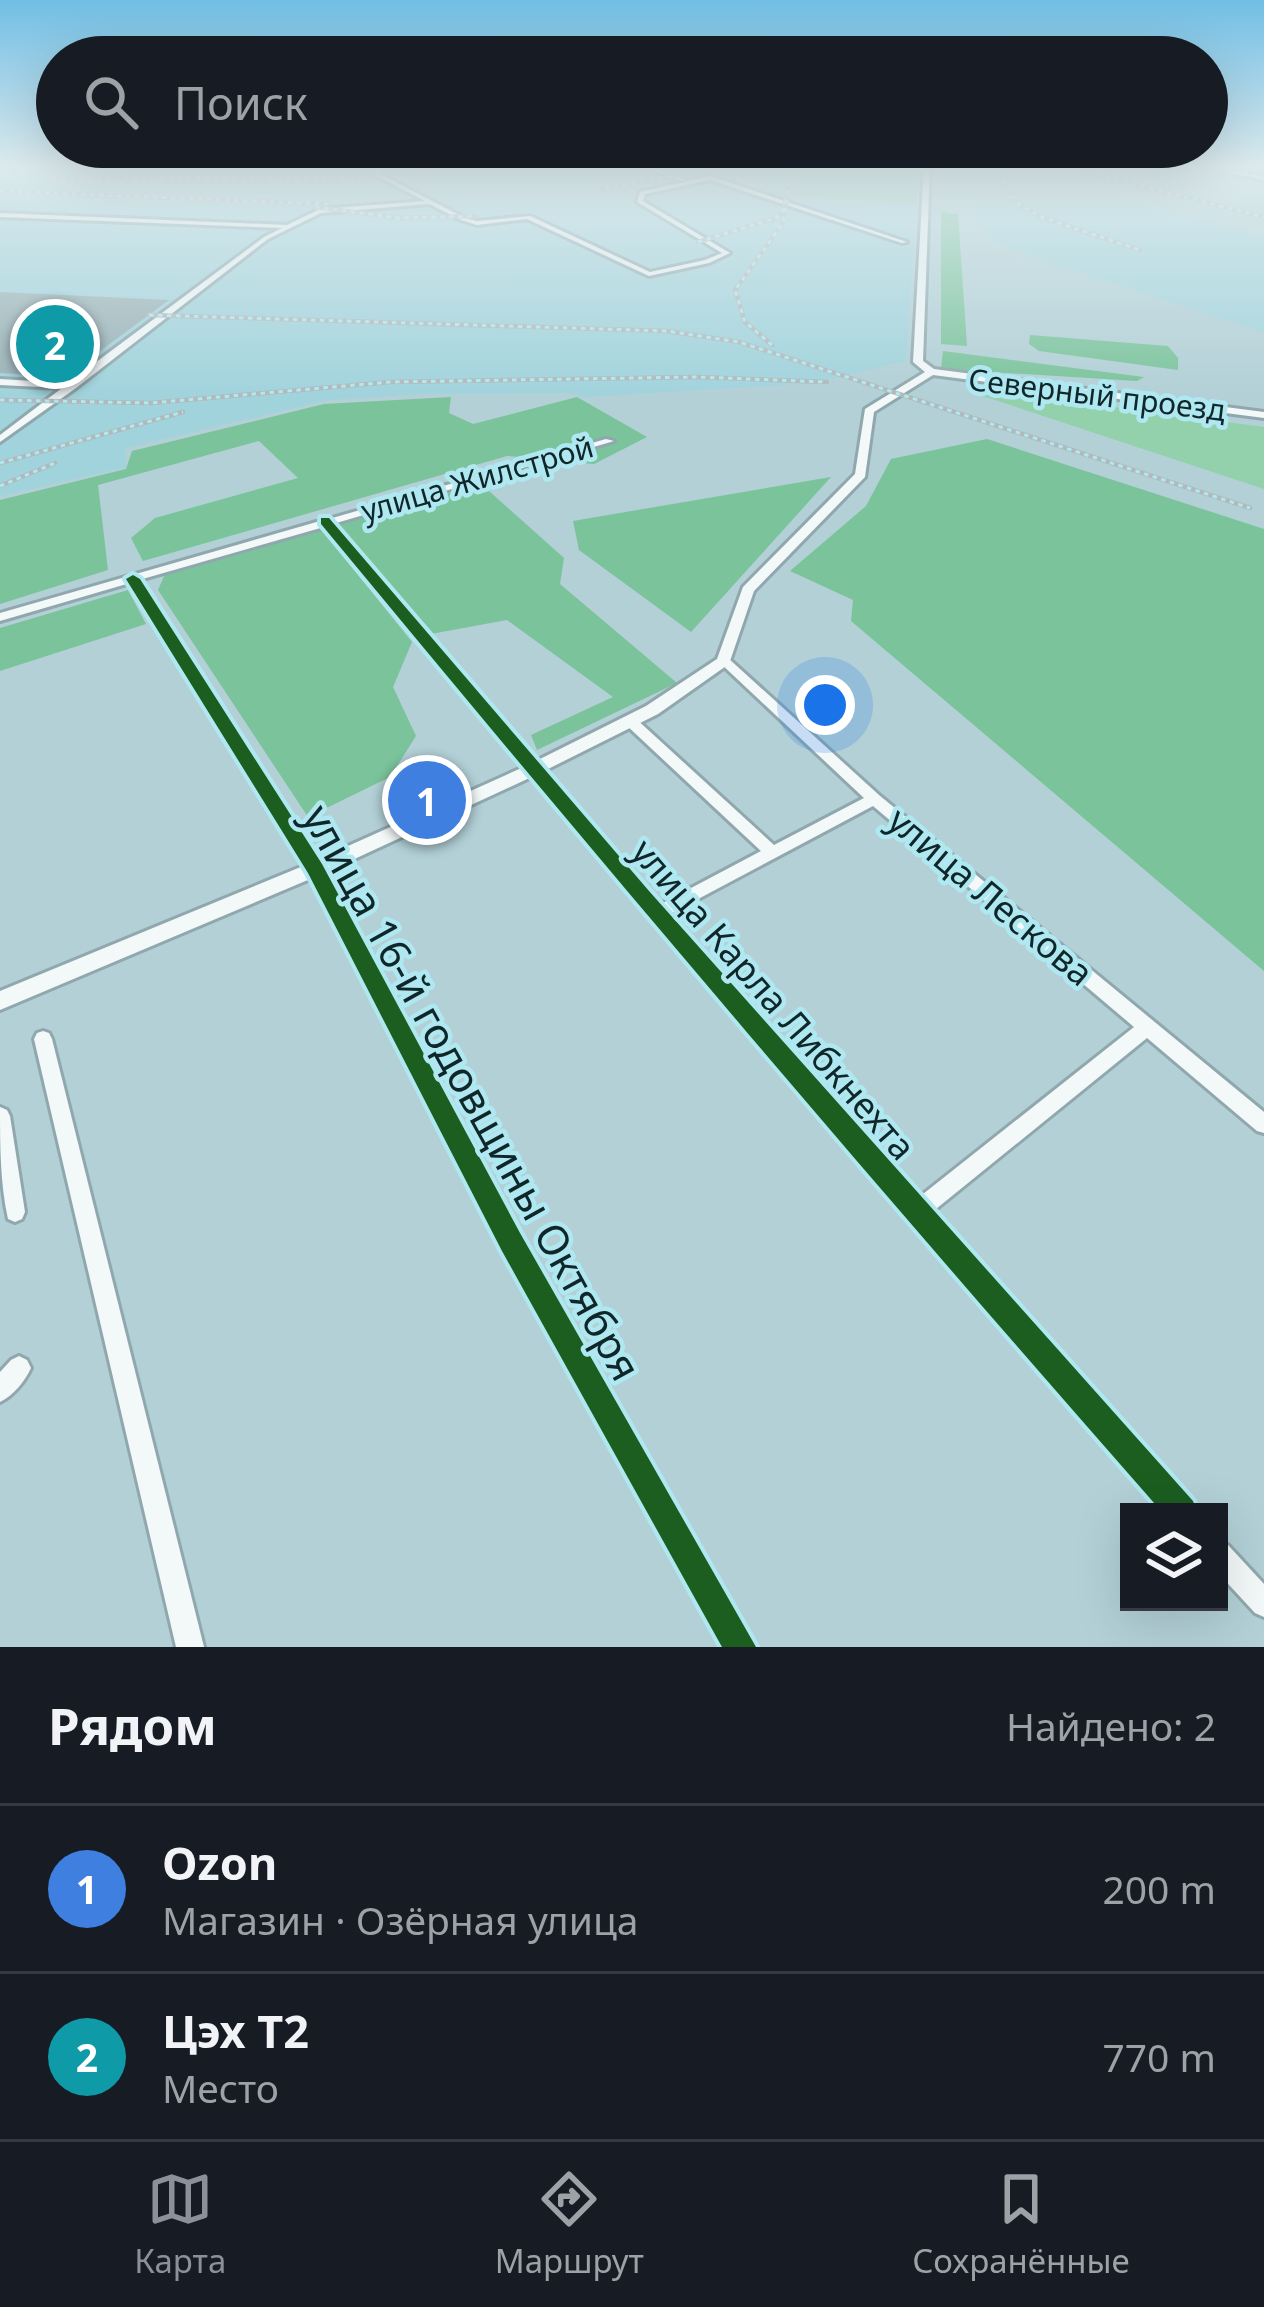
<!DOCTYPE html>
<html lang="ru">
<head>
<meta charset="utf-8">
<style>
  :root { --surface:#171b24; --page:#20242c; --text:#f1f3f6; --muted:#9ea1a6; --line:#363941; --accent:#8c9099 }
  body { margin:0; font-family:"Noto Sans",sans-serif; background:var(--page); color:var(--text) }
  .controls { position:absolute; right:36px; bottom:36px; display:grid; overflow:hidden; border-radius:0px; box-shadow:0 12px 48px #0002 }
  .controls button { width:108px; height:108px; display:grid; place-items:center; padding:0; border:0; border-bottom:3px solid var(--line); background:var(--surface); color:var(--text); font:60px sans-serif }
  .you { position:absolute; left:825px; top:705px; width:42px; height:42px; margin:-30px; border:9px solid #fff; border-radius:50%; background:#1a73e8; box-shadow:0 0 0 18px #1a73e833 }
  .badge { display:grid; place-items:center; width:78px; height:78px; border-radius:50%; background:var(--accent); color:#fff; font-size:39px; font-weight:700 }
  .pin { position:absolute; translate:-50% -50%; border:6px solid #fff; box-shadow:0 3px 12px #0006 }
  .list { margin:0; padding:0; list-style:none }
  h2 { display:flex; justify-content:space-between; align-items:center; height:156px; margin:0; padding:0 48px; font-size:51px }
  h2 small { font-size:39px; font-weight:400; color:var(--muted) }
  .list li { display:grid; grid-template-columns:78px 1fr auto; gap:36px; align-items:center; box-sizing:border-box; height:168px; padding:0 48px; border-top:3px solid var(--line) }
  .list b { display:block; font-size:45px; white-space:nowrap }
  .list p { margin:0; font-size:39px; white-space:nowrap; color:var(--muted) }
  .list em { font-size:39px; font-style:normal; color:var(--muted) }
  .icon { flex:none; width:66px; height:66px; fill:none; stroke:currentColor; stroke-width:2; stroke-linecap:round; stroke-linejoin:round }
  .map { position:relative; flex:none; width:1264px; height:1647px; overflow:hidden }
  .search { position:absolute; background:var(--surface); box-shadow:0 12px 48px #0002; left:36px; right:36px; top:36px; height:132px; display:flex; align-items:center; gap:30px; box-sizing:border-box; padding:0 42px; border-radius:66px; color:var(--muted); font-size:45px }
  .sheet { height:492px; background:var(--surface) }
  nav { display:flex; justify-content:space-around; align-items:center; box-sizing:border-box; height:168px; border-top:3px solid var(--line); background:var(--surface); font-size:33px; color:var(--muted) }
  nav a { display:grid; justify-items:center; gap:6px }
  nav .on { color:var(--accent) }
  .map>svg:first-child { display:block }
  .built { fill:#a1d3dc }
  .green { fill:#93d1ad }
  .forest { fill:#7ac39b }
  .building { fill:#9ab2b6 }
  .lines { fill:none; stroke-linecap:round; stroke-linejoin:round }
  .minor-casing { stroke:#90a8ad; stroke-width:6 }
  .tertiary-casing { stroke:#90a8ad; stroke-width:6 }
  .minor { fill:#f3f8f9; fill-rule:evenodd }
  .tertiary { fill:#f3f8f9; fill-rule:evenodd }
  .rail-casing { stroke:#b1b9ba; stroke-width:4.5 }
  .rail { stroke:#b0e8f2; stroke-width:3; stroke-dasharray:4.5; stroke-linecap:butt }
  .cycleway-casing { stroke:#b0e8f2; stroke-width:8 }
  .cycleway { fill:#1b5e20; fill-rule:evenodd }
  .labels { text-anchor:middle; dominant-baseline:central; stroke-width:9; stroke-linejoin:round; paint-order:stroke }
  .far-street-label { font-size:30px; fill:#10272a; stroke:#b0e8f2 }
  .street-label { font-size:36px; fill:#10272a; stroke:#b0e8f2 }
  .near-street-label { font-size:42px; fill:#10272a; stroke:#b0e8f2 }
</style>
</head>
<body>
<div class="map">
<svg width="1264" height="1647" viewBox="0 0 1264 1647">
  <rect width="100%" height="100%" fill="#b2d0d6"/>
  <path class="built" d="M 0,166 L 798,166 L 794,197 L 916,203 L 906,361 L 814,383 L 588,397 L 568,393 L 422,394 L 327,400 L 126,448 L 126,467 L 0,496 Z
    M 1111,196 L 1264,237 L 1264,332 L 1030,257 L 994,242 L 977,224 L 976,206 L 1035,198 L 1068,205 Z"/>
  <path class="green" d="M 798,166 L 918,166 L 916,203 L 793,197 Z
    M 988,390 L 1264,427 L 1264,489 L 983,396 Z"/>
  <path class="forest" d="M 941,211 L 958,214 L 967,346 L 941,344 Z
    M 1030,335 L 1168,346 L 1178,358 L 1178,370 L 1039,351 L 1029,344 Z
    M 943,351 L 1144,377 L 1137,381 L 941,369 Z
    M 451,397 L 449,413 L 473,424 L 577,397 L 647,437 L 594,464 L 507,456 L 143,561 L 131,538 L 155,518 L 298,478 L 259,441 L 98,485 L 108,570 L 0,604 L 0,500 L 126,469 L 132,451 L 324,404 Z
    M 987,439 L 1264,529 L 1264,971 L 851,621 L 853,600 L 790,571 L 866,506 L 891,459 Z
    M 831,477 L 691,632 L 579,550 L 573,521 Z
    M 481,484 L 564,558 L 560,584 L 677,683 L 537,750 L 531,735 L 613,697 L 507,620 L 431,634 L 336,525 Z
    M 321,529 L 412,642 L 393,687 L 416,736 L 390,777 L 308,817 L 158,590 L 165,574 Z
    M 128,590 L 146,624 L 0,671 L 0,628 Z"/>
  <path class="building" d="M 0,292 L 169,300 L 65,377 L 0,373 Z"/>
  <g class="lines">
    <defs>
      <path id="minor" d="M 378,166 L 383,166 L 378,173 L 465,218 L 477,221 L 530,216 L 650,272 L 705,260 L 722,253 L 637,202 L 640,192 L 710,176 L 907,242 L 902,243 L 710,180 L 645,194 L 643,201 L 730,253 L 709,263 L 649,276 L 527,219 L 477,225 L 461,220 L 429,204 L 321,213 L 268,239 L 76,388 L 0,442 L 0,435 L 62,388 L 0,385 L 0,379 L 68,383 L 264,237 L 282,228 L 0,217 L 0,213 L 287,225 L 320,209 L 425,201 L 373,174 Z
        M 641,166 L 649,166 L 686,180 L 681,181 Z
        M 606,439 L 614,441 L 333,524 L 659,905 L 761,851 L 624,723 L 622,720 L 624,717 L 634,717 L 774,845 L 864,798 L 718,661 L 720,658 L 728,658 L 879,795 L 1264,1112 L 1264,1133 L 1257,1131 L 1147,1038 L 931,1213 L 1191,1503 L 1195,1512 L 1165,1512 L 908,1220 L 531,775 L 324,527 L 139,580 L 321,865 L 519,1234 L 754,1647 L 725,1647 L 503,1250 L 309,872 L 130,583 L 0,621 L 0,613 L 320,521 L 321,519 L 329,519 ZM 873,806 L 1134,1027 L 918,1198 L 668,915 Z
        M 43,1031 L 49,1033 L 52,1039 L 204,1647 L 176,1647 L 34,1039 L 37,1033 Z
        M 0,1107 L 7,1110 L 10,1116 L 25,1212 L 22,1219 L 15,1222 L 8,1219 C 0,1184 0,1144 0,1107 Z
        M 19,1356 L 27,1360 L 31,1368 C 25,1381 13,1396 0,1402 L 0,1372 L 11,1360 Z
        M 1219,1541 L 1228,1545 L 1264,1584 L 1264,1617 L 1255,1613 L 1219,1574 Z"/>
      <path id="tertiary" d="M 924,166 L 930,166 L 923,361 L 934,369 L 1264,412 L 1264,418 L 933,375 L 874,412 L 865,477 L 754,591 L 729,664 L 658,714 L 538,774 L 322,874 L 0,1010 L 0,991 L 308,864 L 526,766 L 646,706 L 717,659 L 743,587 L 855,474 L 865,409 L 925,372 L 913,362 Z
        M 1203,166 L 1264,176 L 1264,180 L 1206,168 Z"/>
    </defs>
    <use href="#minor" class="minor-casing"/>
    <use href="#tertiary" class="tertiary-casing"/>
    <use href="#minor" class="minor"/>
    <use href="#tertiary" class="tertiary"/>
    <defs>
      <path id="rail" d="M 991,166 L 1019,204 L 1041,217 L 1140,250
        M 1062,166 L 1264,217
        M 52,178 L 344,179 L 446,166
        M 737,179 L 767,166
        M 596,190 L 733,166
        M 0,191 L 328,204
        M 315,207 L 399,218 L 476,216
        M 698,242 L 776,218 L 784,208 L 793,166
        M 149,315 L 667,331 L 739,342 L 1250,508
        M 772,345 L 745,322 L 735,290 L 783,223 L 787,198
        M 0,400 L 151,403 L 390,382 L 697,377 L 827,382
        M 0,463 L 183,412
        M 0,486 L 55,463"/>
    </defs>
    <use href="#rail" class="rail-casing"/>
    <use href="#rail" class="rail"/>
    <defs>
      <path id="cycleway" d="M 321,518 L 329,518 L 649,891 L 1193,1501 L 1197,1512 L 1162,1512 C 876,1187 596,857 321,524 Z
        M 133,575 L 140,579 L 322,864 L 520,1233 L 756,1647 L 722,1647 L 502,1251 L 308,873 L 126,579 Z"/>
    </defs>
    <use href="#cycleway" class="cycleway-casing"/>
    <use href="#cycleway" class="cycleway"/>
  </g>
  <linearGradient id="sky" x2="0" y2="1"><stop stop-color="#71bee4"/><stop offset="0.42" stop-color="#dceaed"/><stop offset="1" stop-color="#dceaed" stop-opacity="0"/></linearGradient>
  <rect width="1264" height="397" fill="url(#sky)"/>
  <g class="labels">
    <g class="far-street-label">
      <text transform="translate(1097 394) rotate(7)">Северный проезд</text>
      <text transform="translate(477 478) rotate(-16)">улица Жилстрой</text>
    </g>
    <g class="street-label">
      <text transform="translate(991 896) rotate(40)">улица Лескова</text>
      <text transform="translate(774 999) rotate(49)">улица Карла Либкнехта</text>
    </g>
    <g class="near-street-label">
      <text transform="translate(473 1092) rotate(61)">улица 16-й годовщины Октября</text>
    </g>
  </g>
</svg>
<div class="controls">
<button><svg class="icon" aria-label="layers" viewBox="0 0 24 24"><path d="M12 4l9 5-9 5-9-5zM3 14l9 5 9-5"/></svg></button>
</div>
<div class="you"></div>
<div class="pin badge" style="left:427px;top:800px;background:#3f7fe0">1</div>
<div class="pin badge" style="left:55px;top:344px;background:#0f9aa8">2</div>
<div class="search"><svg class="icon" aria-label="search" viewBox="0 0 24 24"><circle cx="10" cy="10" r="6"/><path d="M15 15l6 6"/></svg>Поиск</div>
</div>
<section class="sheet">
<h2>Рядом<small>Найдено: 2</small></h2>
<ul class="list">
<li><span class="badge" style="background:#3f7fe0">1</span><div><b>Ozon</b><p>Магазин · Озёрная улица</p></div><em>200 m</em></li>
<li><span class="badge" style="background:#0f9aa8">2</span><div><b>Цэх Т2</b><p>Место</p></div><em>770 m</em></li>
</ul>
</section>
<nav>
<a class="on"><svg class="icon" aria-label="map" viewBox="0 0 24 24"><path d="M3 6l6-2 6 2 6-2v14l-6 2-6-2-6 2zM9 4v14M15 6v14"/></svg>Карта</a>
<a><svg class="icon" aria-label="directions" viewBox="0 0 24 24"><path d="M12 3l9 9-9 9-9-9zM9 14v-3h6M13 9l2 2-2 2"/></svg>Маршрут</a>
<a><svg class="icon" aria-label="saved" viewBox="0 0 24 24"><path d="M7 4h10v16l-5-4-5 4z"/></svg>Сохранённые</a>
</nav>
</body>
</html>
